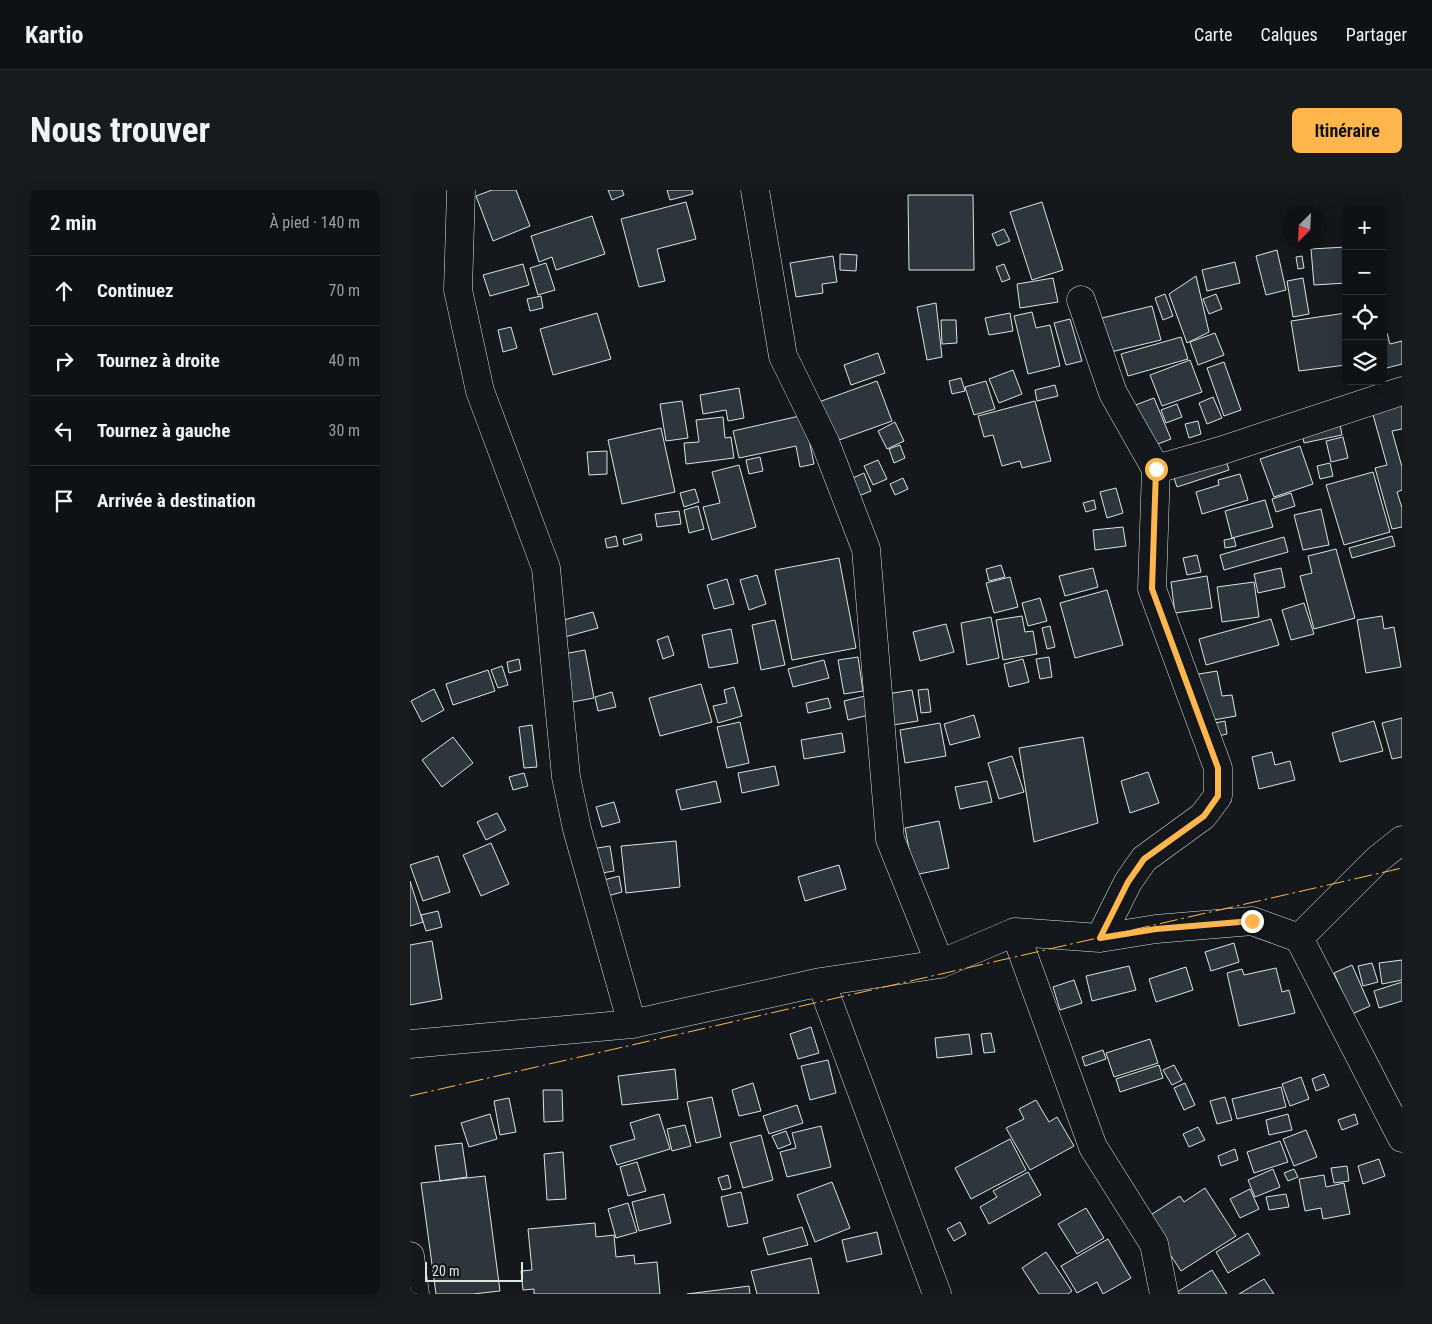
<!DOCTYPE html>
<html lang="fr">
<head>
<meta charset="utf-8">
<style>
  :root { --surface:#0f1215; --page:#181b1e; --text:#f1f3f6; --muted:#9b9ea0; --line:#2f3234; --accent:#ffb74d }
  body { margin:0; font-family:"Roboto Condensed",sans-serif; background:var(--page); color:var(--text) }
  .controls { position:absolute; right:15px; top:15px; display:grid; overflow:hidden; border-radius:8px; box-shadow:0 2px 12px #0003 }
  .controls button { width:45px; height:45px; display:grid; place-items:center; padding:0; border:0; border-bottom:1px solid var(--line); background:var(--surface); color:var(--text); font:25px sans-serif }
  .compass { position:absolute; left:872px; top:15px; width:45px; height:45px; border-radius:50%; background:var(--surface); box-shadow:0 2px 12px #0003; rotate:204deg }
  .scale { position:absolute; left:15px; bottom:12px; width:98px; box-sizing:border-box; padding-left:5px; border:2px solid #d8e6dc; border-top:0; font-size:14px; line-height:18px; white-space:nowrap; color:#d8e6dc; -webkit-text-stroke:4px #14181c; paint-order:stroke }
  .stop { position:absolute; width:15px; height:15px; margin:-11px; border:4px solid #ffb74d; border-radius:50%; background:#fff }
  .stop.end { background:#ffb74d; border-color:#fff; box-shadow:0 1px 5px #0008 }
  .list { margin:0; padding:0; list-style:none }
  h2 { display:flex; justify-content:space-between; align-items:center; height:65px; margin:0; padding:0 20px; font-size:21px }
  h2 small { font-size:16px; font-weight:400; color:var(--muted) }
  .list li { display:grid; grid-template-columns:32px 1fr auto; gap:15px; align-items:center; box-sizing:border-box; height:70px; padding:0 20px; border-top:1px solid var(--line) }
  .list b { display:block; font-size:19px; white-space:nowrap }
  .list em { font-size:16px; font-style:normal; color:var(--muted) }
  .icon { flex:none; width:28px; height:28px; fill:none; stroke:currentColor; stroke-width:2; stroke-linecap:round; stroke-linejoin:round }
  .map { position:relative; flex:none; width:992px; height:1104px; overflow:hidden; border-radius:8px }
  header { display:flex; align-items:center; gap:30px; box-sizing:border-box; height:70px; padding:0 25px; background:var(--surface); border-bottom:1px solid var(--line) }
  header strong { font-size:24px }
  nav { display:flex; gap:28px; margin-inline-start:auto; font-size:18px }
  .intro { display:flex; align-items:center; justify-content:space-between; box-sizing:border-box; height:120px; padding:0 30px }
  h1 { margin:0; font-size:35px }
  .button { padding:12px 22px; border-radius:8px; background:var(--accent); color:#111; font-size:18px; font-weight:700 }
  main { display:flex; gap:30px; padding:0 30px }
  aside { flex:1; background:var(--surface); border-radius:8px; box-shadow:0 2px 12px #0003 }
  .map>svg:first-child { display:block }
  .building { fill:#2c363c; stroke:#d8e6dc }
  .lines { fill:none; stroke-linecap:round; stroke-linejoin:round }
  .minor-casing { stroke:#d8e6dc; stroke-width:29 }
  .minor { stroke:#14181c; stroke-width:28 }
  .power { stroke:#ffb74d; stroke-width:1; stroke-dasharray:18 4 2.5 4; stroke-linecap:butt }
  .route { stroke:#ffb74d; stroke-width:6 }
</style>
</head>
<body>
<header>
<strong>Kartio</strong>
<nav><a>Carte</a><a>Calques</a><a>Partager</a></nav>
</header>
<div class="intro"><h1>Nous trouver</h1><a class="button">Itinéraire</a></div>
<main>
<aside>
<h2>2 min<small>À pied · 140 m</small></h2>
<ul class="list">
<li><svg class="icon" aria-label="ahead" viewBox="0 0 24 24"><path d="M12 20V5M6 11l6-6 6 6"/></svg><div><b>Continuez</b></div><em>70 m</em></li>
<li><svg class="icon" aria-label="right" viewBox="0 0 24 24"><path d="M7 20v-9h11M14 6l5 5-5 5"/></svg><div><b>Tournez à droite</b></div><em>40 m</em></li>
<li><svg class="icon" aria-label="left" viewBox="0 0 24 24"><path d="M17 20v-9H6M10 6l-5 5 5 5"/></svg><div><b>Tournez à gauche</b></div><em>30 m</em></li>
<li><svg class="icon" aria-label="arrive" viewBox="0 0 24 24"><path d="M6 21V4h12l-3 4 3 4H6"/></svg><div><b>Arrivée à destination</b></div></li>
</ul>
</aside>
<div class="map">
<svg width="992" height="1104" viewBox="0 0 992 1104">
  <rect width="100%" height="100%" fill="#14181c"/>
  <path class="building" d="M 82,0 L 106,0 L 120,36 L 83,51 L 66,6 Z
    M 198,0 L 212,0 L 214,5 L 202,10 Z
    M 257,0 L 282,0 L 283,4 L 260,10 Z
    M 498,5 L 563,5 L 564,80 L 499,80 Z
    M 276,12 L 286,49 L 247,59 L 255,91 L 229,97 L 211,29 Z
    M 632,12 L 653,80 L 622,90 L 600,22 Z
    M 182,26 L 195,64 L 146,80 L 142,67 L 129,72 L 121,46 Z
    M 594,39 L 600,51 L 587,56 L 582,44 Z
    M 936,57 L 936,93 L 904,95 L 901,59 Z
    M 867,60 L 876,100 L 856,105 L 846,66 Z
    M 430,64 L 447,65 L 446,81 L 430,80 Z
    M 423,66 L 427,92 L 412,94 L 413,103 L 386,107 L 380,73 Z
    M 892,66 L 894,78 L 888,79 L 886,67 Z
    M 825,72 L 830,93 L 797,101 L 792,80 Z
    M 136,73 L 145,100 L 128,105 L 120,78 Z
    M 113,74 L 119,95 L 80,106 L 73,85 Z
    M 594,74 L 600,89 L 592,92 L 586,77 Z
    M 786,86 L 799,142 L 777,153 L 759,104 Z
    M 643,88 L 648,112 L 610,118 L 607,94 Z
    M 893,88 L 899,124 L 883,127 L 877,91 Z
    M 755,104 L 763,126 L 753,130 L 745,108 Z
    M 806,104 L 812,119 L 799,124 L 793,109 Z
    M 131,106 L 133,118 L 120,121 L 117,109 Z
    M 526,113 L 532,167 L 517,170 L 507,117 Z
    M 742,116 L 751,150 L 701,162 L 692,128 Z
    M 622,122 L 626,138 L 640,135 L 650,176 L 618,184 L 604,126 Z
    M 187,123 L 201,169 L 143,185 L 130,139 Z
    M 600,123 L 603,141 L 579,145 L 575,128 Z
    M 936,123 L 936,175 L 889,181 L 881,131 Z
    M 660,129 L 672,171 L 656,175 L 644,133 Z
    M 531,130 L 546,130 L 547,153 L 532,154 Z
    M 101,137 L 107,158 L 93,162 L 88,140 Z
    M 805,143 L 814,165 L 788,175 L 780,152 Z
    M 973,143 L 977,143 L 980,154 L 992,151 L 992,174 L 973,179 Z
    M 771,147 L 778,169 L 718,186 L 711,164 Z
    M 468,163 L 475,183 L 441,195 L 434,175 Z
    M 780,170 L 792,202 L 752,216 L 740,185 Z
    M 814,172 L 831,220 L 814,226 L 797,178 Z
    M 603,180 L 612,204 L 589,213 L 579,189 Z
    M 551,188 L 555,201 L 542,204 L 539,191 Z
    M 467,191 L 482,231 L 421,253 L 406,213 Z
    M 576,191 L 585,219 L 564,225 L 555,197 Z
    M 645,195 L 648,206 L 627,211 L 625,200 Z
    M 329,198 L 334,228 L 318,231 L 316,220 L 293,224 L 290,205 Z
    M 992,205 L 992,239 L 982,241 L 992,277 L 992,300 L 987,302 L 992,318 L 992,337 L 982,339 L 965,278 L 977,275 L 960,214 Z
    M 803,207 L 812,228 L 797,234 L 789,213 Z
    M 744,208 L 761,249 L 740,257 L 723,216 Z
    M 272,211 L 278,248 L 256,251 L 250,214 Z
    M 625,211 L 641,271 L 612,278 L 610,271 L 592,276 L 583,245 L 574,247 L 568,226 Z
    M 767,214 L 772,227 L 756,233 L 751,220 Z
    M 394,225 L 404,274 L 390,277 L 386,256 L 329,268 L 323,241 Z
    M 313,227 L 315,248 L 321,247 L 324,268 L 276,274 L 274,253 L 289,252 L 286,230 Z
    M 788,231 L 791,244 L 779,248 L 775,234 Z
    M 485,232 L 494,251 L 477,259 L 468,241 Z
    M 930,234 L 932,245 L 894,253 L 892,242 Z
    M 251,238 L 265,302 L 212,314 L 198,250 Z
    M 933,247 L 938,268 L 921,272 L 916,251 Z
    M 490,255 L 495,268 L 484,273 L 479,259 Z
    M 890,256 L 903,294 L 864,307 L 850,269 Z
    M 812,259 L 819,280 L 767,297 L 760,276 Z
    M 197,261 L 197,284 L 179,285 L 177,262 Z
    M 350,267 L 353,281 L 339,284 L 336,270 Z
    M 468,270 L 477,289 L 463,295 L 454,276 Z
    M 920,273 L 923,286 L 910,289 L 907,276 Z
    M 329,275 L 346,337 L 302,350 L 293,317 L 310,313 L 302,282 Z
    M 963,282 L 980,342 L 934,355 L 916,295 Z
    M 454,283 L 461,301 L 441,309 L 434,292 Z
    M 830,284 L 838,310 L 792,324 L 786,302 L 809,295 L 808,290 Z
    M 493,288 L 498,299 L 485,305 L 480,294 Z
    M 706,298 L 713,323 L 697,328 L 690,302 Z
    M 285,299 L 289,312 L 274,317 L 270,303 Z
    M 881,303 L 885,316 L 866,322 L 862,309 Z
    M 684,310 L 686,319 L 676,322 L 673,313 Z
    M 855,310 L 863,337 L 822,348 L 815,321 Z
    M 288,316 L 294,339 L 279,343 L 274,320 Z
    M 911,319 L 919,355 L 893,360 L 884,325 Z
    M 269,321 L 271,334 L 247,337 L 245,324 Z
    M 713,337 L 716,356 L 685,360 L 683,340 Z
    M 231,344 L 232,350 L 214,355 L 213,349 Z
    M 206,346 L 208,356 L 197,358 L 195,349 Z
    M 982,346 L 985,356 L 942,368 L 939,358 Z
    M 874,347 L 878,362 L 814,380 L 810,365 Z
    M 824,348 L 826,356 L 815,358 L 814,350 Z
    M 926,359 L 945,428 L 904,439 L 890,386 L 902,383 L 898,366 Z
    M 787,365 L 791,382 L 777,385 L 773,368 Z
    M 429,368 L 446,458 L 382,470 L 365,380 Z
    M 591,375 L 595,387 L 579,391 L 576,379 Z
    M 683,378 L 688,397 L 655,406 L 649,386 Z
    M 871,378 L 875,397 L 848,403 L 844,384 Z
    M 347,385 L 356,414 L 339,420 L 330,390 Z
    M 797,386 L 802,418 L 765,423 L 761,392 Z
    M 600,387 L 608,417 L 584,423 L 576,393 Z
    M 317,389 L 324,414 L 304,419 L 297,395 Z
    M 844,392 L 849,427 L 812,432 L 807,397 Z
    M 697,400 L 713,455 L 665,468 L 650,413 Z
    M 630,408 L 637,431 L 618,436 L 612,413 Z
    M 894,413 L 904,444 L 881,450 L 872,420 Z
    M 183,422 L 188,438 L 155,447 L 150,431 Z
    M 612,426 L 615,442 L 623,441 L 627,464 L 593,470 L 586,430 Z
    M 972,426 L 974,439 L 984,437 L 991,477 L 956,483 L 947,430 Z
    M 581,427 L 589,468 L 557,475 L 551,433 Z
    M 861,429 L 869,455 L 796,475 L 789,449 Z
    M 365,430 L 375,475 L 351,480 L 342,435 Z
    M 536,434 L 544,462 L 510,471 L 503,442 Z
    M 640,436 L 645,457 L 637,459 L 632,438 Z
    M 321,439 L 328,473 L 299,478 L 292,445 Z
    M 258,446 L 264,465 L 253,469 L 247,450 Z
    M 175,460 L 184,508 L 157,513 L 148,465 Z
    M 448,467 L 453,501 L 434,504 L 428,470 Z
    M 639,467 L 642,487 L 630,489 L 626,469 Z
    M 109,469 L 111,480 L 99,483 L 97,472 Z
    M 613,469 L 619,492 L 599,497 L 594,474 Z
    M 414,470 L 419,488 L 383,497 L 378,479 Z
    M 92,476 L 98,495 L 88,498 L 81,480 Z
    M 78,480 L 85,501 L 43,515 L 36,494 Z
    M 807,481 L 812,506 L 822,505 L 826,526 L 792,532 L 783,485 Z
    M 291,494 L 302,532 L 250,546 L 239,508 Z
    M 324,497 L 332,526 L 308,533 L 303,516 L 317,513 L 314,500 Z
    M 24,499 L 34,520 L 12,532 L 1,511 Z
    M 518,499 L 521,522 L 511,523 L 508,500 Z
    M 502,500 L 508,531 L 483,535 L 477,504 Z
    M 202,502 L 206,517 L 188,521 L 185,507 Z
    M 455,506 L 459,525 L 438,530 L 434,511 Z
    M 418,508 L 421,518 L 398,523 L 396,513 Z
    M 564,525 L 570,547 L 540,555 L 534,534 Z
    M 992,528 L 992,567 L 982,569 L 972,533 Z
    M 815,531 L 817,544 L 799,548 L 796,535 Z
    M 964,531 L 973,561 L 930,572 L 922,543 Z
    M 330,532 L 339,573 L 317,578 L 307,537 Z
    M 530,533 L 536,566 L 495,573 L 490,540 Z
    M 122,535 L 127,577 L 114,578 L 109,537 Z
    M 432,543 L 435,562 L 394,569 L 391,550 Z
    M 43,547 L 63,573 L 32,597 L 12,570 Z
    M 673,547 L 688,633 L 624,652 L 609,558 Z
    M 862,562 L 865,575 L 880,571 L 885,590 L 849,599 L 842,567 Z
    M 602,566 L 614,602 L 589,609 L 578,573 Z
    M 365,576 L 369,595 L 332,603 L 328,583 Z
    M 738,582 L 749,613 L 720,623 L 711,591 Z
    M 114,583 L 118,596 L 103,600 L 99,587 Z
    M 306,591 L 311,612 L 271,620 L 266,600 Z
    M 577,591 L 582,612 L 550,619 L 545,597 Z
    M 204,612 L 210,632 L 192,637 L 186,617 Z
    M 87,623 L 96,640 L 76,650 L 67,632 Z
    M 529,631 L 539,678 L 504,685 L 495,638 Z
    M 266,651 L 270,697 L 216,703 L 211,656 Z
    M 81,653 L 99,694 L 71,706 L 53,665 Z
    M 200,656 L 204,681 L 186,684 L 181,659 Z
    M 28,666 L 40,702 L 13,711 L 0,675 Z
    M 429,675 L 436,699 L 395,711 L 388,687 Z
    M 209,686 L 212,702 L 194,707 L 190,691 Z
    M 0,691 L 13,732 L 0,736 Z
    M 28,721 L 32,737 L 16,741 L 11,725 Z
    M 22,751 L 32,809 L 0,815 L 0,755 Z
    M 824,753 L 829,772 L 801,781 L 795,762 Z
    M 992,770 L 992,790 L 972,794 L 969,773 Z
    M 962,773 L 968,792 L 953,796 L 948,776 Z
    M 942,775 L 960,816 L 942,824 L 924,783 Z
    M 719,776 L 726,800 L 682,811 L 676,786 Z
    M 776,777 L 783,800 L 746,812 L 739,789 Z
    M 866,778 L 872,802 L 879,800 L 885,823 L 829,836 L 817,783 L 832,779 L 834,785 Z
    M 664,790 L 672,813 L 650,820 L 643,797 Z
    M 992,792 L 992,811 L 969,818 L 964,801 Z
    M 401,837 L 409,863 L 388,869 L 380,844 Z
    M 581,843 L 585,862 L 574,863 L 571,844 Z
    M 559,844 L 562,864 L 527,868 L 525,848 Z
    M 740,849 L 748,873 L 704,887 L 696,863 Z
    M 693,860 L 696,869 L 675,876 L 672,867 Z
    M 418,870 L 426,903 L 400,910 L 391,876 Z
    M 749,875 L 753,888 L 710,902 L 706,889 Z
    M 764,875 L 772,890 L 762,895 L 753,880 Z
    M 265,879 L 268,909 L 212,915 L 208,886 Z
    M 914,884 L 919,896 L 906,901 L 902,889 Z
    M 891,887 L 899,909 L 880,916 L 872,894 Z
    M 343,893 L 351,921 L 329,926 L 322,900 Z
    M 775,893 L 785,915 L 774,920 L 764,898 Z
    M 871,897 L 876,917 L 827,929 L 822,909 Z
    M 133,900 L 152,900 L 153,931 L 134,932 Z
    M 302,907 L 311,947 L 286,953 L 277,912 Z
    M 815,907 L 822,930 L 807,934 L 800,911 Z
    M 99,908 L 106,942 L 90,945 L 84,911 Z
    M 626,910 L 639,932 L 647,927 L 664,956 L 620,980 L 596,938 L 614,929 L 609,919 Z
    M 387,915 L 393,933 L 359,944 L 353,926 Z
    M 80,924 L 87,949 L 59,957 L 51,933 Z
    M 249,924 L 260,959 L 207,975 L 200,956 L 225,949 L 220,933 Z
    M 878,924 L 882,940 L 859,945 L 856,930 Z
    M 945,924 L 948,934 L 932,940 L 928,930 Z
    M 275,935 L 281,956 L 262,961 L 257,939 Z
    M 411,936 L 421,977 L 377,987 L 370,962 L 386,958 L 382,943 Z
    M 788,937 L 795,950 L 779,957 L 773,944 Z
    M 896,940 L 907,967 L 884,976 L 873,949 Z
    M 376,941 L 381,954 L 368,959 L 362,946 Z
    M 351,945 L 363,990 L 333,998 L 320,953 Z
    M 600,949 L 616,980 L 561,1009 L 545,978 Z
    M 870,951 L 878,972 L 844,983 L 837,962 Z
    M 52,953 L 57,987 L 30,991 L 25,956 Z
    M 825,959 L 828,970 L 811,976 L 808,966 Z
    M 153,962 L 156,1009 L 137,1010 L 134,964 Z
    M 969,969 L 975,986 L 953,994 L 948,976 Z
    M 227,972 L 236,1001 L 218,1006 L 210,977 Z
    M 937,976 L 939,991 L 924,993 L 921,978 Z
    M 863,979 L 870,997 L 845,1007 L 838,990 Z
    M 884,979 L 888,987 L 878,991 L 874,983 Z
    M 618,982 L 631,1005 L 579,1034 L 570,1017 L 587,1007 L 583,1001 Z
    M 318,985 L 321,998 L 312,1000 L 308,988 Z
    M 914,985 L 916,997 L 934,993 L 940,1024 L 913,1029 L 911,1018 L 895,1021 L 889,989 Z
    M 75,986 L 90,1101 L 63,1104 L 26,1104 L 11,993 Z
    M 422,992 L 440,1038 L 405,1052 L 387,1005 Z
    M 795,998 L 826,1046 L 771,1081 L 736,1028 L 770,1006 L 774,1012 Z
    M 840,999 L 849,1019 L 830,1028 L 820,1009 Z
    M 331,1002 L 338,1033 L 318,1037 L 311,1007 Z
    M 254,1004 L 261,1033 L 229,1041 L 222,1012 Z
    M 876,1004 L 879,1017 L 859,1020 L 856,1007 Z
    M 218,1013 L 227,1042 L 206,1048 L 198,1019 Z
    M 676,1018 L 694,1048 L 667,1064 L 648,1034 Z
    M 550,1032 L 556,1044 L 544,1051 L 537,1039 Z
    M 185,1033 L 186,1047 L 204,1045 L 206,1067 L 224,1065 L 225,1074 L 247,1072 L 250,1104 L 124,1104 L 124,1099 L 113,1100 L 111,1081 L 122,1080 L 118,1039 Z
    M 392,1037 L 398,1055 L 358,1065 L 353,1048 Z
    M 467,1042 L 472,1064 L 437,1072 L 432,1050 Z
    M 838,1043 L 850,1064 L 818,1083 L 806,1062 Z
    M 698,1049 L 721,1088 L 693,1104 L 687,1092 L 667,1103 L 651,1076 Z
    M 636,1062 L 662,1101 L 658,1104 L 629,1104 L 612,1078 Z
    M 401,1068 L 409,1104 L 347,1104 L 341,1081 Z
    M 802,1080 L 817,1104 L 764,1104 Z
    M 854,1089 L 864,1104 L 829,1104 Z
    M 339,1096 L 340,1104 L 277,1104 Z"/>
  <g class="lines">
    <defs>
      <path id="minor" d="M 51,0 L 48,100 L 70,201 L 136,378 L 156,587 L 167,639 L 222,834
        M 345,0 L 373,166 L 415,252 L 456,359 L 480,649 L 530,774
        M 671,110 L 703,203 L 746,279 L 742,399 L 808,578 L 808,606 L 793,626 L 734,669 L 718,692 L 690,748
        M 746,279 L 810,261 L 992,201
        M 605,742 L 683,957 L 744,1054 L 754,1104
        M 889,748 L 968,669 L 992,650
        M 411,792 L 527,1104
        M 0,854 L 222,834 L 411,792 L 530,774 L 605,742 L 690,748 L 746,739 L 842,731 L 889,748 L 992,948
        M 0,1066 L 5,1104"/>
    </defs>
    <use href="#minor" class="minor-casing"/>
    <use href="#minor" class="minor"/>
    <path class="power" d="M 0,906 L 992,678"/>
  </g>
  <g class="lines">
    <path class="route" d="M 746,279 L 742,399 L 808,578 L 808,606 L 794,626 L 734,669 L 718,692 L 690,748 L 746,739 L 842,731"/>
  </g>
</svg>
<div class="controls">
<button>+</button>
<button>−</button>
<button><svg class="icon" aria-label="locate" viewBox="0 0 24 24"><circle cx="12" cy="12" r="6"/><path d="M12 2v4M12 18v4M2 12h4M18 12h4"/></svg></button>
<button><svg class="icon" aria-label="layers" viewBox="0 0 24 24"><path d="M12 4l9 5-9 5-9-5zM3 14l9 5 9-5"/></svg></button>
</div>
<svg class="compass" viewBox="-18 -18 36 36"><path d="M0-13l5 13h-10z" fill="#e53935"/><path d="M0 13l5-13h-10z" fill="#9b9ea0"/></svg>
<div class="scale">20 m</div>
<div class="stop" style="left:746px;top:279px"></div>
<div class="stop end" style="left:842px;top:731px"></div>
</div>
</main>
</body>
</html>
